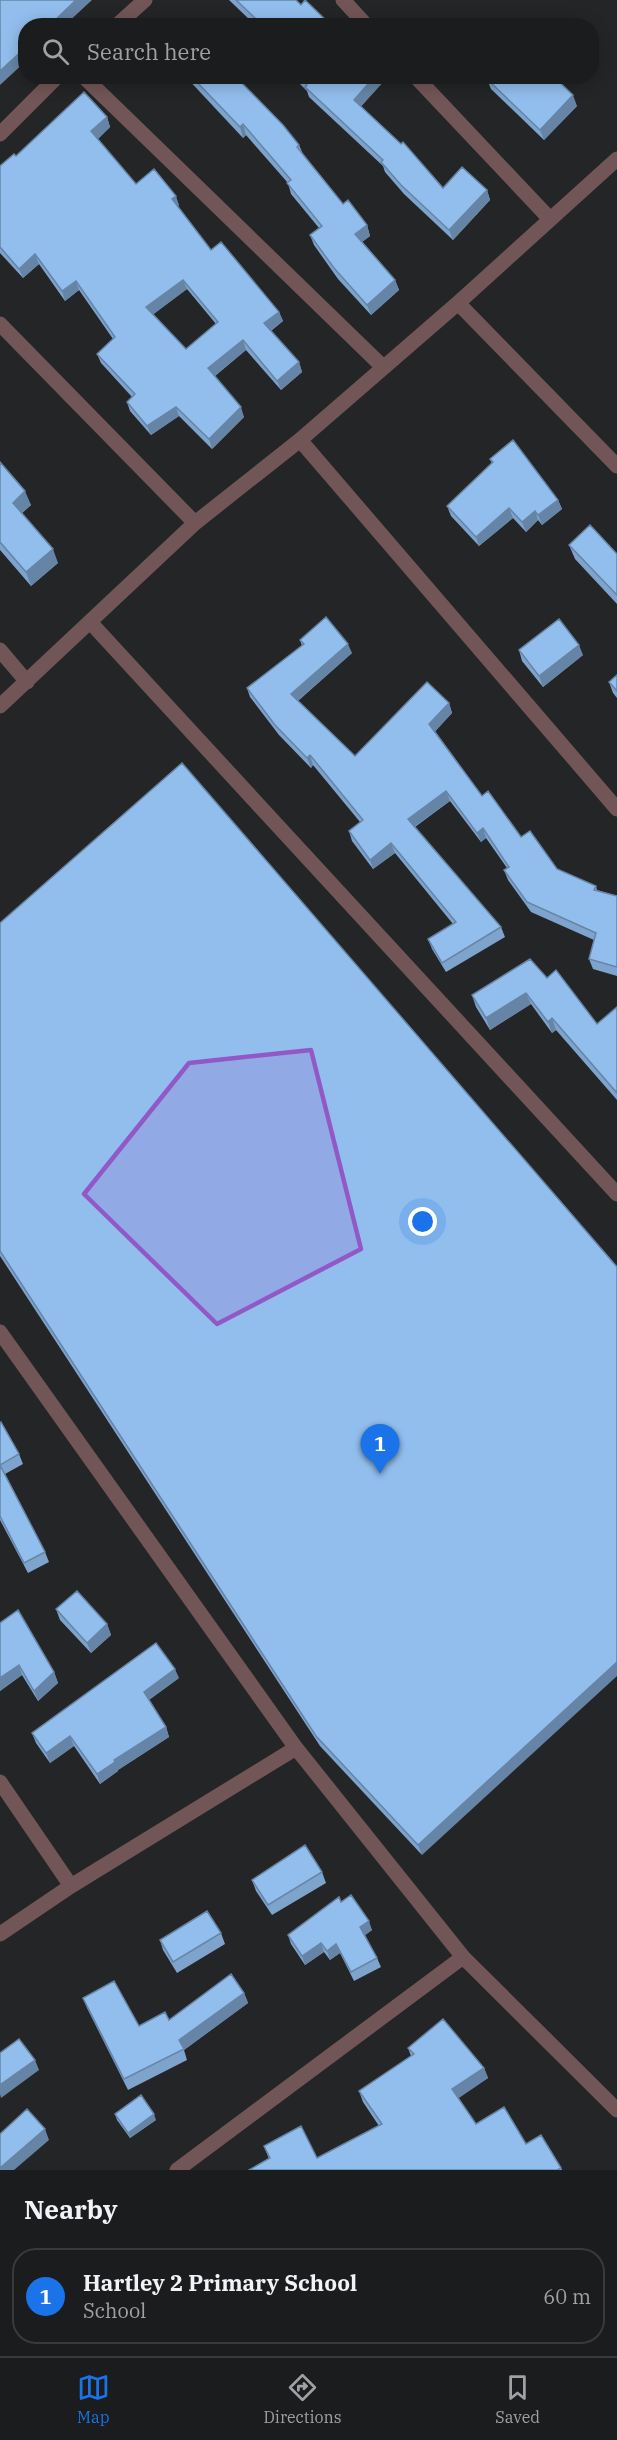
<!DOCTYPE html>
<html lang="en">
<head>
<meta charset="utf-8">
<style>
  :root { --surface:#1a1c1d; --page:#232526; --text:#f1f3f6; --muted:#9fa1a4; --line:#383a3b; --accent:#1a73e8 }
  body { margin:0; font-family:"IBM Plex Serif",serif; background:var(--page); color:var(--text) }
  .you { position:absolute; left:423px; top:1222px; width:21px; height:21px; margin:-15px; border:4px solid #fff; border-radius:50%; background:#1a73e8; box-shadow:0 0 0 9px #1a73e833 }
  .badge { display:grid; place-items:center; width:39px; height:39px; border-radius:50%; background:var(--accent); color:#fff; font-size:20px; font-weight:700 }
  .pin { position:absolute; translate:-50% -50px; filter:drop-shadow(0 2px 3px #0008) }
  .pin::after { content:''; position:absolute; top:32px; width:21px; height:18px; background:inherit; clip-path:polygon(0 0,100% 0,50% 100%) }
  .list { margin:0; padding:0; list-style:none }
  h2 { display:flex; justify-content:space-between; align-items:center; height:78px; margin:0; padding:0 24px; font-size:26px }
  h2 small { font-size:20px; font-weight:400; color:var(--muted) }
  .list li { display:grid; grid-template-columns:39px 1fr auto; gap:18px; align-items:center; box-sizing:border-box; height:96px; margin:0 12px 12px; padding:0 12px; border:2px solid var(--line); border-radius:24px }
  .list b { display:block; font-size:22px; white-space:nowrap }
  .list p { margin:0; font-size:20px; white-space:nowrap; color:var(--muted) }
  .list em { font-size:20px; font-style:normal; color:var(--muted) }
  .icon { flex:none; width:33px; height:33px; fill:none; stroke:currentColor; stroke-width:2; stroke-linecap:round; stroke-linejoin:round }
  .map { position:relative; flex:none; width:617px; height:2170px; overflow:hidden }
  .search { position:absolute; background:var(--surface); box-shadow:0 3px 15px #0003; left:18px; right:18px; top:18px; height:66px; display:flex; align-items:center; gap:15px; box-sizing:border-box; padding:0 21px; border-radius:24px; color:var(--muted); font-size:22px }
  .sheet { height:186px; background:var(--surface) }
  nav { display:flex; justify-content:space-around; align-items:center; box-sizing:border-box; height:84px; border-top:2px solid var(--line); background:var(--surface); font-size:16px; color:var(--muted) }
  nav a { display:grid; justify-items:center; gap:3px }
  nav .on { color:var(--accent) }
  .map>svg:first-child { display:block }
  .lines { fill:none; stroke-linecap:round; stroke-linejoin:round }
  .minor { stroke:#725657; stroke-width:15 }
  .wall { fill:#7ea3cc; fill-rule:evenodd }
  .shaded-wall { fill:#6685a6 }
  .building { fill:#92beed; stroke:#6685a6; stroke-width:1.5; fill-rule:evenodd }
  .marked { fill:#9258c6; fill-opacity:0.2; stroke:#9258c6; stroke-width:4.5; stroke-linejoin:round }
</style>
</head>
<body>
<div class="map">
<svg width="617" height="2170" viewBox="0 0 617 2170">
  <rect width="100%" height="100%" fill="#232527"/>
  <g class="lines">
    <path class="minor" d="M 343,0 L 367,26
      M 116,26 L 145,0
      M 83,76 L 383,367
      M 415,76 L 550,219
      M 0,134 L 58,76
      M 458,303 L 617,466
      M 0,324 L 195,523
      M 300,440 L 617,809
      M 91,623 L 617,1194
      M 0,650 L 27,682
      M 0,706 L 195,523 L 300,440 L 458,303 L 617,159
      M 0,1332 L 296,1748 L 463,1957 L 617,2110
      M 0,1782 L 71,1886
      M 0,1934 L 71,1886 L 296,1748
      M 177,2170 L 463,1957"/>
  </g>
  <path class="wall" d="M 229,0 L 296,0 L 301,5 L 332,26 L 251,26 L 250,22 L 251,21 Z
    M 185,76 L 235,76 L 299,145 L 303,154 L 343,204 L 367,225 L 370,236 L 362,242 L 395,280 L 399,290 L 371,315 L 338,279 L 314,245 L 310,235 L 319,228 L 291,194 L 288,183 L 246,135 L 243,138 Z
    M 292,76 L 382,76 L 384,81 L 361,106 L 443,188 L 487,190 L 490,200 L 453,240 L 404,194 L 385,172 L 383,166 L 309,97 L 307,91 Z
    M 487,79 L 577,106 L 544,140 L 491,89 Z
    M 107,117 L 110,127 L 98,139 L 136,184 L 179,205 L 178,206 L 211,250 L 279,312 L 283,321 L 271,331 L 299,362 L 302,372 L 281,390 L 246,350 L 215,376 L 244,417 L 212,449 L 179,416 L 151,435 L 130,411 L 127,402 L 132,397 L 101,363 L 97,354 L 113,339 L 79,290 L 65,301 L 39,264 L 23,278 L 0,253 L 0,166 L 16,156 ZM 187,289 L 216,324 L 186,349 L 153,314 Z
    M 490,459 L 558,500 L 562,509 L 542,525 L 538,520 L 526,532 L 513,518 L 479,546 L 451,516 L 447,506 L 492,464 Z
    M 0,462 L 31,505 L 22,513 L 58,563 L 31,586 L 0,550 Z
    M 569,545 L 617,554 L 617,604 L 575,559 Z
    M 300,640 L 352,653 L 298,701 L 355,756 L 449,703 L 452,713 L 435,731 L 482,796 L 521,837 L 557,869 L 596,886 L 597,890 L 617,896 L 617,976 L 593,969 L 589,959 L 594,940 L 531,912 L 508,880 L 504,870 L 507,868 L 486,838 L 481,842 L 450,801 L 415,827 L 501,927 L 505,937 L 446,972 L 432,949 L 428,939 L 453,924 L 395,853 L 373,869 L 352,841 L 349,831 L 360,822 L 313,765 L 311,768 L 279,735 L 250,697 L 247,688 L 302,646 Z
    M 519,650 L 583,655 L 543,687 L 522,661 Z
    M 617,675 L 617,698 L 613,693 L 609,682 Z
    M 182,763 L 422,1855 L 320,1746 L 0,1256 L 0,923 Z
    M 547,978 L 597,1024 L 617,1007 L 617,1100 L 556,1030 L 552,1033 L 531,1004 L 490,1030 L 476,1007 L 472,995 Z
    M 0,1423 L 19,1454 L 23,1464 L 5,1474 L 45,1552 L 49,1562 L 28,1573 L 0,1520 Z
    M 56,1609 L 107,1624 L 111,1635 L 91,1653 L 60,1620 Z
    M 0,1623 L 54,1672 L 58,1683 L 38,1701 L 22,1675 L 0,1691 Z
    M 179,1678 L 149,1700 L 166,1727 L 169,1737 L 118,1770 L 118,1771 L 100,1784 L 74,1746 L 50,1763 L 36,1743 L 32,1733 Z
    M 322,1872 L 326,1883 L 272,1915 L 256,1891 L 252,1880 Z
    M 341,1902 L 372,1930 L 365,1935 L 377,1958 L 381,1967 L 354,1981 L 340,1953 L 330,1960 L 324,1952 L 305,1965 L 291,1944 L 288,1935 Z
    M 221,1933 L 225,1944 L 177,1973 L 163,1950 L 160,1940 Z
    M 244,1993 L 248,2003 L 184,2050 L 187,2060 L 128,2090 L 87,2008 L 83,1998 L 139,2026 L 169,2020 Z
    M 408,2048 L 484,2068 L 488,2078 L 458,2098 L 476,2124 L 526,2144 L 561,2168 L 562,2170 L 249,2170 L 269,2159 L 264,2146 L 317,2158 L 379,2126 L 363,2102 L 359,2091 L 411,2056 Z
    M 115,2114 L 156,2120 L 130,2138 L 117,2120 Z"/>
  <path class="shaded-wall" d="M 76,0 L 92,0 L 64,26 L 49,26 Z
    M 26,47 L 26,61 L 0,85 L 0,71 Z
    M 375,76 L 382,76 L 384,81 L 358,110 L 354,100 Z
    M 573,95 L 577,106 L 544,140 L 540,130 Z
    M 107,117 L 110,127 L 95,141 L 91,131 Z
    M 243,124 L 246,135 L 243,138 L 240,127 Z
    M 487,190 L 490,200 L 453,240 L 449,230 Z
    M 176,196 L 179,205 L 176,208 L 172,199 Z
    M 367,225 L 370,236 L 359,244 L 355,234 Z
    M 35,254 L 39,264 L 23,278 L 19,269 Z
    M 183,280 L 187,289 L 150,317 L 146,307 Z
    M 395,280 L 399,290 L 371,315 L 367,305 Z
    M 76,281 L 79,290 L 65,301 L 62,291 Z
    M 279,312 L 283,321 L 268,333 L 264,323 Z
    M 243,340 L 246,350 L 212,378 L 208,368 Z
    M 299,362 L 302,372 L 281,390 L 277,381 Z
    M 176,407 L 179,416 L 151,435 L 147,426 Z
    M 241,407 L 244,417 L 212,449 L 209,439 Z
    M 25,491 L 31,505 L 18,517 L 13,503 Z
    M 558,500 L 562,509 L 542,525 L 538,515 Z
    M 509,508 L 513,518 L 479,546 L 476,537 Z
    M 535,511 L 538,520 L 526,532 L 522,522 Z
    M 53,549 L 58,563 L 31,586 L 26,572 Z
    M 348,644 L 352,653 L 294,704 L 291,694 Z
    M 579,645 L 583,655 L 543,687 L 539,676 Z
    M 449,703 L 452,713 L 433,734 L 429,724 Z
    M 310,755 L 313,765 L 311,768 L 307,758 Z
    M 446,791 L 450,801 L 411,829 L 408,819 Z
    M 483,828 L 486,838 L 481,842 L 477,833 Z
    M 391,843 L 395,853 L 373,869 L 370,860 Z
    M 526,993 L 531,1004 L 490,1030 L 486,1018 Z
    M 552,1018 L 556,1030 L 552,1033 L 548,1022 Z
    M 107,1624 L 111,1635 L 91,1653 L 87,1643 Z
    M 617,1662 L 617,1676 L 422,1855 L 418,1845 Z
    M 19,1665 L 22,1675 L 0,1691 L 0,1678 Z
    M 175,1669 L 179,1678 L 147,1701 L 144,1692 Z
    M 54,1672 L 58,1683 L 38,1701 L 34,1691 Z
    M 166,1727 L 169,1737 L 118,1770 L 118,1771 L 100,1784 L 97,1774 L 114,1760 Z
    M 70,1736 L 74,1746 L 50,1763 L 46,1753 Z
    M 369,1921 L 372,1930 L 364,1936 L 360,1927 Z
    M 321,1943 L 324,1952 L 305,1965 L 302,1956 Z
    M 336,1944 L 340,1953 L 330,1960 L 327,1951 Z
    M 244,1993 L 248,2003 L 184,2050 L 179,2040 Z
    M 35,2060 L 39,2070 L 1,2098 L 0,2094 L 0,2085 Z
    M 484,2068 L 488,2078 L 456,2100 L 452,2089 Z
    M 154,2114 L 156,2120 L 130,2138 L 128,2133 Z
    M 45,2129 L 49,2140 L 14,2170 L 0,2170 L 0,2168 Z"/>
  <path class="building" d="M 0,0 L 76,0 L 49,26 L 26,26 L 26,47 L 0,71 Z
    M 236,0 L 296,0 L 301,5 L 305,0 L 332,26 L 253,26 L 250,22 L 255,18 Z
    M 177,19 L 184,26 L 171,26 Z
    M 191,76 L 235,76 L 283,125 L 299,145 L 297,147 L 343,204 L 348,200 L 367,225 L 355,234 L 395,280 L 367,305 L 334,268 L 310,235 L 322,226 L 287,183 L 291,180 L 243,124 L 240,127 Z
    M 299,76 L 375,76 L 354,100 L 401,144 L 403,142 L 443,188 L 462,167 L 487,190 L 449,230 L 401,185 L 381,162 L 383,160 L 305,87 L 307,85 Z
    M 490,76 L 553,76 L 573,95 L 540,130 L 487,79 Z
    M 84,92 L 107,117 L 91,131 L 136,184 L 154,169 L 176,196 L 172,199 L 211,250 L 221,242 L 279,312 L 264,323 L 299,362 L 277,381 L 243,340 L 208,368 L 241,407 L 209,439 L 176,407 L 147,426 L 127,402 L 135,394 L 97,354 L 115,337 L 76,281 L 62,291 L 35,254 L 19,269 L 0,247 L 0,166 L 14,154 L 16,156 ZM 183,280 L 218,322 L 186,349 L 146,307 Z
    M 513,440 L 558,500 L 538,515 L 535,511 L 522,522 L 509,508 L 476,537 L 447,506 L 493,462 L 490,459 Z
    M 0,462 L 25,491 L 13,503 L 53,549 L 26,572 L 0,542 Z
    M 590,525 L 617,554 L 617,595 L 569,545 Z
    M 326,617 L 348,644 L 291,694 L 355,756 L 427,682 L 449,703 L 429,724 L 482,796 L 488,791 L 521,837 L 530,831 L 557,869 L 596,886 L 594,890 L 617,896 L 617,967 L 589,959 L 596,933 L 527,902 L 504,870 L 509,867 L 483,828 L 477,833 L 446,791 L 408,819 L 501,927 L 442,963 L 428,939 L 456,922 L 391,843 L 370,860 L 349,831 L 363,820 L 310,755 L 307,758 L 275,725 L 247,688 L 304,644 L 300,640 Z
    M 559,619 L 579,645 L 539,676 L 519,650 Z
    M 617,675 L 617,691 L 609,682 Z
    M 182,763 L 617,1267 L 617,1662 L 418,1845 L 316,1736 L 0,1251 L 0,923 Z
    M 530,959 L 547,978 L 556,970 L 597,1024 L 617,1007 L 617,1093 L 552,1018 L 548,1022 L 526,993 L 486,1018 L 472,995 Z
    M 1,1422 L 19,1454 L 0,1465 L 0,1423 Z
    M 0,1465 L 45,1552 L 24,1563 L 0,1516 Z
    M 77,1591 L 107,1624 L 87,1643 L 56,1609 Z
    M 18,1610 L 54,1672 L 34,1691 L 19,1665 L 0,1678 L 0,1623 Z
    M 156,1643 L 175,1669 L 144,1692 L 166,1727 L 114,1760 L 115,1762 L 97,1774 L 70,1736 L 46,1753 L 32,1733 Z
    M 305,1845 L 322,1872 L 268,1905 L 252,1880 Z
    M 351,1895 L 369,1921 L 360,1927 L 377,1958 L 351,1972 L 336,1944 L 327,1951 L 321,1943 L 302,1956 L 288,1935 L 339,1897 L 341,1902 Z
    M 207,1911 L 221,1933 L 173,1962 L 160,1940 Z
    M 231,1974 L 244,1993 L 179,2040 L 184,2049 L 124,2079 L 83,1998 L 114,1981 L 139,2026 L 165,2012 L 169,2020 Z
    M 443,2019 L 484,2068 L 452,2089 L 476,2124 L 504,2107 L 526,2144 L 541,2135 L 561,2168 L 557,2170 L 249,2170 L 270,2158 L 264,2146 L 301,2126 L 317,2158 L 382,2124 L 359,2091 L 414,2054 L 408,2048 Z
    M 19,2039 L 35,2060 L 0,2085 L 0,2053 Z
    M 141,2095 L 154,2114 L 128,2133 L 115,2114 Z
    M 27,2109 L 45,2129 L 0,2168 L 0,2134 Z"/>
  <path class="marked" d="M 311,1050 L 361,1249 L 217,1324 L 84,1194 L 189,1063 Z"/>
</svg>
<div class="you"></div>
<div class="pin badge" style="left:380px;top:1474px">1</div>
<div class="search"><svg class="icon" aria-label="search" viewBox="0 0 24 24"><circle cx="10" cy="10" r="6"/><path d="M15 15l6 6"/></svg>Search here</div>
</div>
<section class="sheet">
<h2>Nearby<small></small></h2>
<ul class="list">
<li><span class="badge">1</span><div><b>Hartley 2 Primary School</b><p>School</p></div><em>60 m</em></li>
</ul>
</section>
<nav>
<a class="on"><svg class="icon" aria-label="map" viewBox="0 0 24 24"><path d="M3 6l6-2 6 2 6-2v14l-6 2-6-2-6 2zM9 4v14M15 6v14"/></svg>Map</a>
<a><svg class="icon" aria-label="directions" viewBox="0 0 24 24"><path d="M12 3l9 9-9 9-9-9zM9 14v-3h6M13 9l2 2-2 2"/></svg>Directions</a>
<a><svg class="icon" aria-label="saved" viewBox="0 0 24 24"><path d="M7 4h10v16l-5-4-5 4z"/></svg>Saved</a>
</nav>
</body>
</html>
